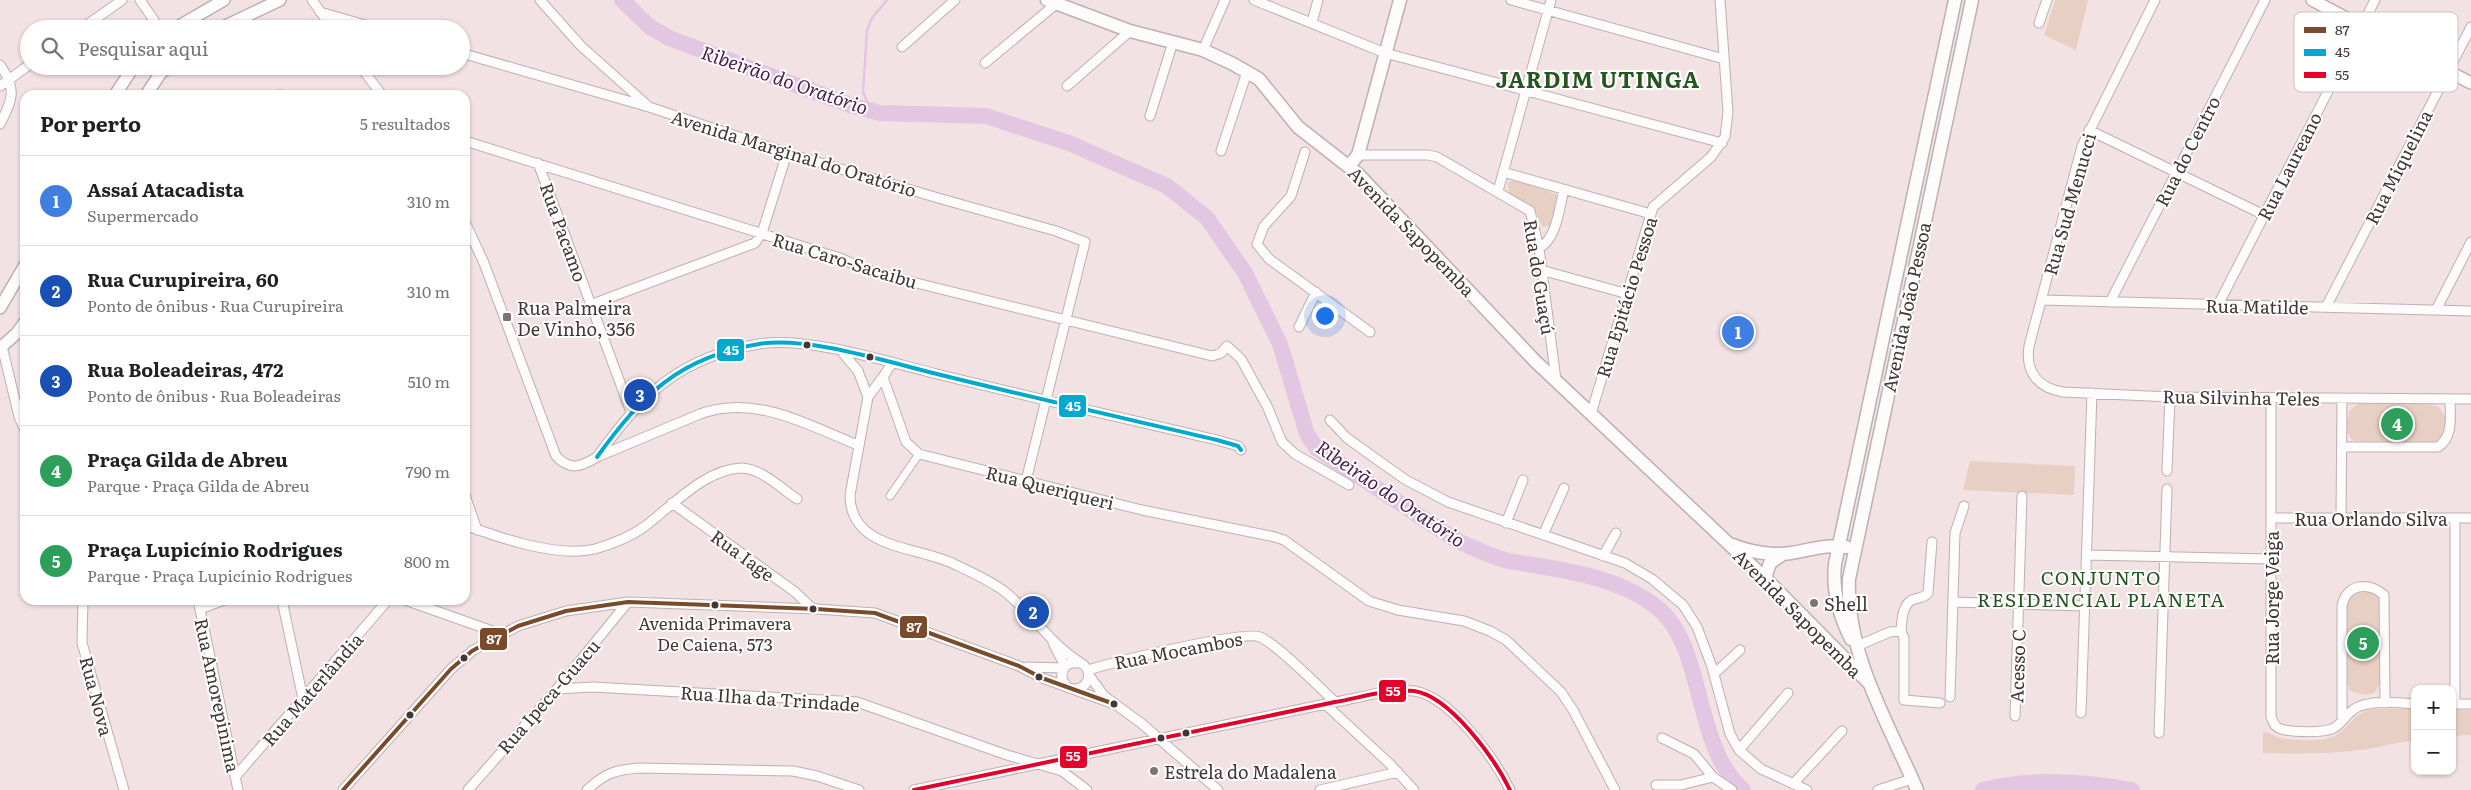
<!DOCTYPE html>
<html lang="pt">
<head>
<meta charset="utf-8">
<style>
  :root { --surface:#fff; --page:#f2f2f2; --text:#202124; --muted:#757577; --line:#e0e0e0; --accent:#807274 }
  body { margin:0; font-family:Literata,serif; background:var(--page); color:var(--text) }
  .controls { position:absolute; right:15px; bottom:15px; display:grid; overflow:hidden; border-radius:10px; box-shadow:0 1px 4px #0004 }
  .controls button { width:45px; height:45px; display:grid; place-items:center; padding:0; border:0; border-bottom:1px solid var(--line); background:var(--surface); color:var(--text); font:25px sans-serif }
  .you { position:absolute; left:1324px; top:315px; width:18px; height:18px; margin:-12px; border:4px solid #fff; border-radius:50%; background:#1a73e8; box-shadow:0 0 0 8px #1a73e833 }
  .badge { display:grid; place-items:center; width:32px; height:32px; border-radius:50%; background:var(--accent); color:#fff; font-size:16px; font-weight:700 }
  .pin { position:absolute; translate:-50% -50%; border:2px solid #fff; box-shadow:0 1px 5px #0006 }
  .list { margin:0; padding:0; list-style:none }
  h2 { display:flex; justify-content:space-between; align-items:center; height:65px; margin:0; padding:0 20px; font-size:21px }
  h2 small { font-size:16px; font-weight:400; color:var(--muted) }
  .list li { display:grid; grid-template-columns:32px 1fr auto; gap:15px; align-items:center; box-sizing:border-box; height:90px; padding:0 20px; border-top:1px solid var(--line) }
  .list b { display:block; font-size:19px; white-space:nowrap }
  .list p { margin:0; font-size:16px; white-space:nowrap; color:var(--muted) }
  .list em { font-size:16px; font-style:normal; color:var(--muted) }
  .icon { flex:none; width:28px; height:28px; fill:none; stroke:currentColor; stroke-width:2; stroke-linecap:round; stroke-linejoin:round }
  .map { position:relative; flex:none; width:2471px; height:790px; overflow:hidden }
  .search { position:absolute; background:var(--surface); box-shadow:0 1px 4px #0004; left:20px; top:20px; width:450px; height:55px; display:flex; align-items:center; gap:12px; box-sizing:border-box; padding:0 18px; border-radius:28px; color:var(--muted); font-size:19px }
  .panel { position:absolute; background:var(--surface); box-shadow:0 1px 4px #0004; left:20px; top:90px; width:450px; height:515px; border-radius:15px }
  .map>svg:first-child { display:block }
  .green { fill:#e7d0c3 }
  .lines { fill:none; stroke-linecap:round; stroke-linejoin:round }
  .stream { stroke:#e3c6e2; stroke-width:2.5 }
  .river { stroke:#e3c6e2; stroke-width:16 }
  .pedestrian-casing { stroke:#bdb0b1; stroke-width:9 }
  .minor-casing { stroke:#bdb0b1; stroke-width:11 }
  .tertiary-casing { stroke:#bdb0b1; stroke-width:14 }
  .secondary-casing { stroke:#bdb0b1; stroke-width:15 }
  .pedestrian { stroke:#fdfbfb; stroke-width:7 }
  .minor { stroke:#fdfbfb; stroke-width:9 }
  .tertiary { stroke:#fdfbfb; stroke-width:11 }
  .secondary { stroke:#fdfbfb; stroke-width:12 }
  .bus-1-casing { stroke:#fff; stroke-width:8 }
  .bus-2-casing { stroke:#fff; stroke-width:8 }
  .bus-3-casing { stroke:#fff; stroke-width:8 }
  .bus-1 { stroke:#7a4b2a; stroke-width:4 }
  .bus-2 { stroke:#00a9ce; stroke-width:4 }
  .bus-3 { stroke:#e4002b; stroke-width:4 }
  .poi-dot { fill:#807274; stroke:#fff; stroke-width:2 }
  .bus-dot { fill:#423637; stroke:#fff; stroke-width:2 }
  .labels { text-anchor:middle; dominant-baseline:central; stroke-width:4; stroke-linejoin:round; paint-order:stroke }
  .bus-label { font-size:17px; fill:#423637; stroke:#fff }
  .street-label { font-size:18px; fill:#423637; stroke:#fff }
  .poi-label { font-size:18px; fill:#423637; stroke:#fff; text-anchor:start }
  .water-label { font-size:19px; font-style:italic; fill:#491f4f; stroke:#fff }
  .neighbourhood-label { font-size:19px; letter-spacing:1px; fill:#26561f; stroke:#fff }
  .district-label { font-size:22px; font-weight:bold; letter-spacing:1px; fill:#26561f; stroke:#fff }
  .key { fill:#fff; stroke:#c6c3c3; stroke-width:1 }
  .key-label { font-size:14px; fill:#423637 }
  .line-badge { stroke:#fff; stroke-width:2 }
  .badge-label { font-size:14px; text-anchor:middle; font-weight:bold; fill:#fff }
</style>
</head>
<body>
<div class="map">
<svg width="2471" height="790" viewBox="0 0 2471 790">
  <rect width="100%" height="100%" fill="#f3e2e4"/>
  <path class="green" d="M 2055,0 L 2088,0 L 2076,50 L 2044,35 Z
    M 1515,180 L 1556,194 L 1557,199 L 1550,226 L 1542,227 L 1535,210 L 1509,193 L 1507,183 Z
    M 2358,404 L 2429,404 L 2439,407 L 2446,418 L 2444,437 L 2433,443 L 2354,441 C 2344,434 2346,420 2350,410 Z
    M 1970,461 L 2075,466 L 2074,495 L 1963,490 Z
    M 2365,590 L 2377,595 L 2381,603 L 2380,684 L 2374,693 L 2364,695 L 2350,691 L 2346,682 L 2346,605 L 2347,599 L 2353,592 Z
    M 2373,709 L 2415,709 L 2415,740 C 2396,742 2379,748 2361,750 C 2328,754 2296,754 2263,753 L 2263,732 C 2271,732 2273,736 2281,738 C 2291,741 2322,741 2332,737 C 2348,731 2352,713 2373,709 Z
    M 2452,710 L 2471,710 L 2471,735 L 2452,736 Z"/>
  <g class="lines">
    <path class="stream" d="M 871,111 L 863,92 L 867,30 L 872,18 L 887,0"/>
    <path class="river" d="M 622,0 L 650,27 L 669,38 L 850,105 L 880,113 L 986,116 L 1001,121 L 1069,143 L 1167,186 L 1207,218 L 1245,273 L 1280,344 L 1307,434 L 1316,448 L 1456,540 C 1473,548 1491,557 1509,561 C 1559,570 1611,574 1654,605 C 1707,643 1691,744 1743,790
      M 1983,790 C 2029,778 2085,781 2132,790"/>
    <defs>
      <path id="pedestrian" d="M 890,496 L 919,454"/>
      <path id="minor" d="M 140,0 L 160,29
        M 312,0 L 333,29
        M 540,0 L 581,46 L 647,105
        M 1254,0 L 1385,53 L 1722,143
        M 1511,0 L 1724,59
        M 2155,0 L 2082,146 L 2029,346 C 2025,372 2038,388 2063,392 L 2170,397 L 2471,399
        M 320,12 L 379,29
        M 1312,22 L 1318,0
        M 2039,23 L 2047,0
        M 81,29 L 122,0
        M 902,47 L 955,0
        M 1203,50 L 1225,0
        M 461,53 L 649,107 L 787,153 L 938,198 L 1056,231 L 1085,242 L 1026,481
        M 985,63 L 1056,4
        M 0,65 C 17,89 13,99 0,124
        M 360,66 L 382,95
        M 0,86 L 29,65
        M 1067,86 L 1130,31
        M 279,95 L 281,95
        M 1150,116 L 1173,42
        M 2089,130 L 2264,215
        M 465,141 L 840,258 L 865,269 L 892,277 L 1212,356 L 1221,353 L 1227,346 L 1241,359 L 1267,406 L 1282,442 L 1295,454 L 1349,485
        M 1221,151 L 1247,72
        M 1305,152 L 1291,196 L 1264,226 L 1257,244 L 1269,259 L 1370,332
        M 1358,155 L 1428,155 L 1437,157 L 1530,211 L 1539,248 L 1556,380
        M 538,163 L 631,412
        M 1503,172 L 1651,214
        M 1498,191 L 1551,0
        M 465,222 L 484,263 L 556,456 C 570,471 581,467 597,457 L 700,414 C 756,394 807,425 858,445
        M 1539,248 C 1557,239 1559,208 1564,190
        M 1541,270 L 1628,294
        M 2042,300 L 2471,311
        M 2110,302 L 2265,0
        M 590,305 L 755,243 L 762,233 L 787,153
        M 2218,305 L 2375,0
        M 2326,307 L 2471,27
        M 2436,310 L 2471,242
        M 1299,327 L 1316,292
        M 2,346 L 19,417 L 25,430
        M 842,352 L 858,371 L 868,397 L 850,495 C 850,550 918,546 954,564 C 971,572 989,580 1004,591 C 1032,613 1051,645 1081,663 C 1094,671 1089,689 1074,689
        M 892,363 L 883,377 L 906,442 L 919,454 L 1142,510 L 1275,537 L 1284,540 L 1369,601 L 1398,610 L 1464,621 L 1490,631 L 1506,640 L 1561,692 L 1573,710 L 1615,790
        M 868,397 L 883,377
        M 2271,398 L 2271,717 C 2273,721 2273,724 2277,727 C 2285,733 2325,733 2334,728 C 2344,722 2348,710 2360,706 C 2377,700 2397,703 2415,704
        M 1591,414 L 1653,207 L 1711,157 L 1725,137 L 1728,112 L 1720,0
        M 1330,420 L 1347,438 L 1379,461 L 1406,480 L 1448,502 L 1625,563 L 1652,579 L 1683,605 L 1697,627 L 1712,667 L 1730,734 L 1739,750 L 1761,769 L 1807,790
        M 2342,447 L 2438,447 C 2454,437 2450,416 2450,399
        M 597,457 C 642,395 679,357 759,344 C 807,336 888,362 937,374 C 1030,397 1123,418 1217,440 L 1238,446 L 1241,450
        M 2167,471 L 2170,397
        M 465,495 L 477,530
        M 672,503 L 795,592 L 813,609
        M 2271,518 L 2471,518
        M 2341,518 L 2342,398
        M 2455,518 L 2455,704
        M 1506,523 L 1523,480
        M 465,525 C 500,538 558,558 595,549 C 612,544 630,537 644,527 C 671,507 705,469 741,468 C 761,468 782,489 797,499
        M 1543,535 L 1564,488
        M 2087,555 L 2271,559
        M 1603,556 L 1616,533
        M 83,600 L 82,643 L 124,790
        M 198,600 L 238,790
        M 282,600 L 303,699
        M 405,600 L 501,634
        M 1953,602 L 2085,606
        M 200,609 L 224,600
        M 1901,631 C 1902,621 1902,605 1912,600 C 1918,597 1923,599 1928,593 L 1932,542
        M 1053,643 L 1065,666
        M 1857,646 L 1890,632 L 1901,631 L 1904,638 L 1904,700 L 1940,703
        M 1027,667 L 1063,668
        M 1088,670 C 1111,663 1243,630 1260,637 C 1277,644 1319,687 1335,702
        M 1714,674 L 1740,650
        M 1089,675 L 1104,696 L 1141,723 L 1218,790
        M 1068,688 L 1062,679 C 1061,668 1067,661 1079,663
        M 557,689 L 593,687 L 857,702 L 1007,755 L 1062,771 L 1087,790
        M 1950,697 L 1955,533 L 1964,506
        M 1325,704 L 1389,763 L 1414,790
        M 2452,704 L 2471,704
        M 2081,713 L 2092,393
        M 2015,716 L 2022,496
        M 2342,721 L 2342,606 C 2346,584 2368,581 2384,595 L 2385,703
        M 2159,733 L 2167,489
        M 1662,738 L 1694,754 L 1713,777 L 1732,790
        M 1739,750 L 1788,693
        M 235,777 L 388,600
        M 1793,784 L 1842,731
        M 1656,785 L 1681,785 L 1713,777
        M 343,790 L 451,669 L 472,651 L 518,626 L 566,611 L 628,602 L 816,609 L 875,613 L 1019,666 L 1042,678 L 1114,704
        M 468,790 L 557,689 L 628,602
        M 587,790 C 605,773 615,770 639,768 L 793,771 L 817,776 L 859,790
        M 914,790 L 1335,702 C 1360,698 1389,688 1414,691 C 1450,696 1495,759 1510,790
        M 1320,790 L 1398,772
        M 1878,790 L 1912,779"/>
      <path id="tertiary" d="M 2312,0 L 2471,83
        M 174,29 L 224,0
        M 219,29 L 280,0
        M 115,95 L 134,66
        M 146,95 L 160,74 L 169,66
        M 0,308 L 25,265
        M 0,348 L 17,333 L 25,322"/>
      <path id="secondary" d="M 1047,0 L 1130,31 L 1203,50 L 1233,64 L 1259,79 L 1298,127 L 1358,174 L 1535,361 L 1765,578 L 1869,683
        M 1349,166 L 1358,155 L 1400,0
        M 1733,545 C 1750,552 1773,556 1791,553 C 1812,550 1824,544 1846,547
        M 1765,578 L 1770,563 L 1783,554
        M 1851,639 C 1839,615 1832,591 1835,564 L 1955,0
        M 1917,790 C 1888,722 1846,655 1849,579 L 1972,0"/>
    </defs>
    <use href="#pedestrian" class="pedestrian-casing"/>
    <use href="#minor" class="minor-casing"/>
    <use href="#tertiary" class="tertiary-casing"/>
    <use href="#secondary" class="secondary-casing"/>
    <use href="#pedestrian" class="pedestrian"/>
    <use href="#minor" class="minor"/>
    <use href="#tertiary" class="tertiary"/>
    <use href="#secondary" class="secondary"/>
    <defs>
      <path id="bus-1" d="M 343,790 L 451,669 L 472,651 L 518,626 L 566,611 L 628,602 L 816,609 L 875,613 L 1019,666 L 1042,678 L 1114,704"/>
      <path id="bus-2" d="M 597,457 C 642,395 679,357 759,344 C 807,336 888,362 937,374 C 1030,397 1123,418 1217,440 L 1238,446 L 1241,450"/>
      <path id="bus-3" d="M 914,790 L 1335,702 C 1360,698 1389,688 1414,691 C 1450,696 1495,759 1510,790"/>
    </defs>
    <use href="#bus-1" class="bus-1-casing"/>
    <use href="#bus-2" class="bus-2-casing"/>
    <use href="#bus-3" class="bus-3-casing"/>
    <use href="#bus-1" class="bus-1"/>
    <use href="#bus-2" class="bus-2"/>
    <use href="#bus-3" class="bus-3"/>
  </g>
  <g class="poi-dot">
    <rect x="502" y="312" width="10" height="10" rx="2.5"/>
    <circle cx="1814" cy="603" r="5"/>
    <circle cx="1154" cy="771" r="5"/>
  </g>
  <g class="bus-dot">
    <circle cx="807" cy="345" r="4.5"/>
    <circle cx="870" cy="357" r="4.5"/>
    <circle cx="715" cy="605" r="4.5"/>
    <circle cx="813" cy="609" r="4.5"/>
    <circle cx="464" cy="658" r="4.5"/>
    <circle cx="1039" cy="677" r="4.5"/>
    <circle cx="1114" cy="704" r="4.5"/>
    <circle cx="410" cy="715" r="4.5"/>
    <circle cx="1186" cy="733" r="4.5"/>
    <circle cx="1161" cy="738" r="4.5"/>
  </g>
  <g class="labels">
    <g class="bus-label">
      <text x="715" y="622">Avenida Primavera<tspan x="715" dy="21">De Caiena, 573</tspan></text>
    </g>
    <g class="street-label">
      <text transform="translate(2187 151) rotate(-63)">Rua do Centro</text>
      <text transform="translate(794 153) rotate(17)">Avenida Marginal do Oratório</text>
      <text transform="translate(2289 166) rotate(-63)">Rua Laureano</text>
      <text transform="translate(2398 167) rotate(-63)">Rua Miquelina</text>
      <text transform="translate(2069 204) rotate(-74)">Rua Sud Menucci</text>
      <text transform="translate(1412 231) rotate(46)">Avenida Sapopemba</text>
      <text transform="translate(564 232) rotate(70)">Rua Pacamo</text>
      <text transform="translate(845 260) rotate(17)">Rua Caro-Sacaibu</text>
      <text transform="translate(1540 277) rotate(81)">Rua do Guaçú</text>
      <text transform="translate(1626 297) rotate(-73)">Rua Epitácio Pessoa</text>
      <text transform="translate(2257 306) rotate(1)">Rua Matilde</text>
      <text transform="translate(1906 307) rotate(-78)">Avenida João Pessoa</text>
      <text transform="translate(2241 397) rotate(1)">Rua Silvinha Teles</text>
      <text transform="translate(1050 487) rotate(14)">Rua Queriqueri</text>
      <text x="2371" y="518">Rua Orlando Silva</text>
      <text transform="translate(743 555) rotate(36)">Rua Iage</text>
      <text transform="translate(2271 598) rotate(-90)">Rua Jorge Veiga</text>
      <text transform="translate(1798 613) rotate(45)">Avenida Sapopemba</text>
      <text transform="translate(1178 650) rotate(-11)">Rua Mocambos</text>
      <text transform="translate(2017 666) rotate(-88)">Acesso C</text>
      <text transform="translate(312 689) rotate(-49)">Rua Materlândia</text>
      <text transform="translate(218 695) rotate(78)">Rua Amorepinima</text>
      <text transform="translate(97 696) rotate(75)">Rua Nova</text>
      <text transform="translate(548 696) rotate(-49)">Rua Ipeca-Guacu</text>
      <text transform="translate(770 698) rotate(4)">Rua Ilha da Trindade</text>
    </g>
    <g class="poi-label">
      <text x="517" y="307">Rua Palmeira<tspan x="517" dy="21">De Vinho, 356</tspan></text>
      <text x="1824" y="603">Shell</text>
      <text x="1164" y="771">Estrela do Madalena</text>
    </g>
    <g class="water-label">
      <text transform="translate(785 79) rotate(19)">Ribeirão do Oratório</text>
      <text transform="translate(1391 493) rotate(34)">Ribeirão do Oratório</text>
    </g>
    <g class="neighbourhood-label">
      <text x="2101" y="577">CONJUNTO<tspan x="2101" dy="22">RESIDENCIAL PLANETA</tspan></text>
    </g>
    <g class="district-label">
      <text x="1598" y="78">JARDIM UTINGA</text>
    </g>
  </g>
  <rect x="2294" y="12" width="164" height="80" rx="8" class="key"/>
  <rect x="2304" y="27" width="22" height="6" fill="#7a4b2a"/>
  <rect x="2304" y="49" width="22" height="7" fill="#00a9ce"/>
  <rect x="2304" y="72" width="22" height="6" fill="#e4002b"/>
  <g class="key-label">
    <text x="2335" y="35">87</text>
    <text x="2335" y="57">45</text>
    <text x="2335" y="80">55</text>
  </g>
  <g class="line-badge">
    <rect x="716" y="338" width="29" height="24" rx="5" fill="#00a9ce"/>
    <rect x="1058" y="394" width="29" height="24" rx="5" fill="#00a9ce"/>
    <rect x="899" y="615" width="29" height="24" rx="5" fill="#7a4b2a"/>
    <rect x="479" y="627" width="29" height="24" rx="5" fill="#7a4b2a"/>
    <rect x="1378" y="679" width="29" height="24" rx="5" fill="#e4002b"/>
    <rect x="1059" y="745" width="29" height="24" rx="5" fill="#e4002b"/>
  </g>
  <g class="badge-label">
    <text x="731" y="355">45</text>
    <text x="1073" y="411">45</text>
    <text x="914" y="632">87</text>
    <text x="494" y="644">87</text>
    <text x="1393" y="696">55</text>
    <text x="1073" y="761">55</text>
  </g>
</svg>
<div class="controls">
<button>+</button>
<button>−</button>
</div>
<div class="you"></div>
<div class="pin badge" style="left:1738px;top:332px;background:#3f7fe0">1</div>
<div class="pin badge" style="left:1033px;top:612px;background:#1a4fb4">2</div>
<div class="pin badge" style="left:640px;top:395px;background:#1a4fb4">3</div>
<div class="pin badge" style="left:2397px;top:424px;background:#2e9e5b">4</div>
<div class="pin badge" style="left:2363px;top:643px;background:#2e9e5b">5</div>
<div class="search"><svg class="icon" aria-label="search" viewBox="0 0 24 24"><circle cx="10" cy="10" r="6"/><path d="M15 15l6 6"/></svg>Pesquisar aqui</div>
<section class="panel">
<h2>Por perto<small>5 resultados</small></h2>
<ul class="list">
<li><span class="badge" style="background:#3f7fe0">1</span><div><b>Assaí Atacadista</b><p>Supermercado</p></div><em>310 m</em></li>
<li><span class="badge" style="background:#1a4fb4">2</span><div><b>Rua Curupireira, 60</b><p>Ponto de ônibus · Rua Curupireira</p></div><em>310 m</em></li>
<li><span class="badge" style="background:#1a4fb4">3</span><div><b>Rua Boleadeiras, 472</b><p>Ponto de ônibus · Rua Boleadeiras</p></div><em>510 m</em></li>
<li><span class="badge" style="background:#2e9e5b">4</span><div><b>Praça Gilda de Abreu</b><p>Parque · Praça Gilda de Abreu</p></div><em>790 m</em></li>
<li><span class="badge" style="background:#2e9e5b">5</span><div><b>Praça Lupicínio Rodrigues</b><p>Parque · Praça Lupicínio Rodrigues</p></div><em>800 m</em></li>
</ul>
</section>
</div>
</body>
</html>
